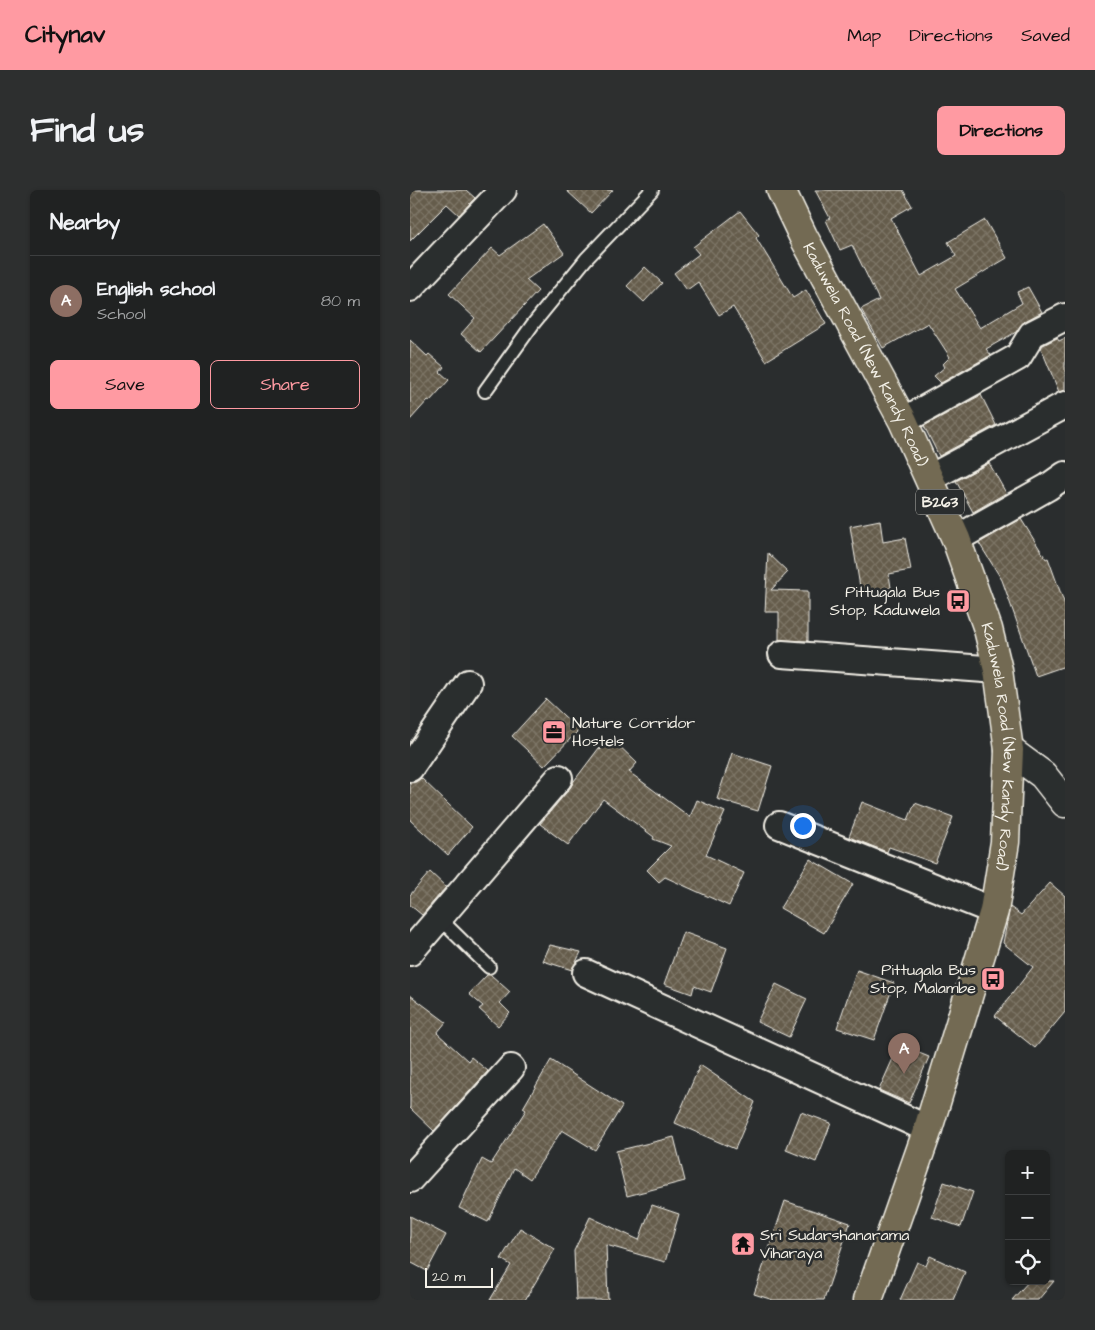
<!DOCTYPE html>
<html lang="en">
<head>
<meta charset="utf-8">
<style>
  :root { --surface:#202222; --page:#2d2f2f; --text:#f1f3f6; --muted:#a2a4a5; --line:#3d3f40; --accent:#ff9aa2 }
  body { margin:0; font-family:"Architects Daughter",sans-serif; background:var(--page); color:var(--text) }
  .controls { position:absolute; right:15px; bottom:15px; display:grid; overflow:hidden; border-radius:8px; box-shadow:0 1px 4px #0004 }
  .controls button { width:45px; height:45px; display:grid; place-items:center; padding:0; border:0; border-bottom:1px solid var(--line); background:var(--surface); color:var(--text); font:25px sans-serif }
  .scale { position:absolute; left:15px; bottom:12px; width:68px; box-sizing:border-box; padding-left:5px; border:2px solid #f4f1e8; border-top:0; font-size:14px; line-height:18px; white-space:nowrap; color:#f4f1e8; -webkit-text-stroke:4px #2a2d2e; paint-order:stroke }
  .you { position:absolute; left:392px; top:635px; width:18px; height:18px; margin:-12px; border:4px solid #fff; border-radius:50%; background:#1a73e8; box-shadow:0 0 0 8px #1a73e833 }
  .badge { display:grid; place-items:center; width:32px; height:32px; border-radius:50%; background:var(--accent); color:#fff; font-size:16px; font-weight:700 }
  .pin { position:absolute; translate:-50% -41px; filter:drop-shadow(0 1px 2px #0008) }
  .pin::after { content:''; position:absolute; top:26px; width:18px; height:15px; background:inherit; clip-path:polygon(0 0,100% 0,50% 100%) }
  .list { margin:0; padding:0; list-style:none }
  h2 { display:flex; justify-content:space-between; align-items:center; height:65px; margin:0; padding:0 20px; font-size:21px }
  h2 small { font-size:16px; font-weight:400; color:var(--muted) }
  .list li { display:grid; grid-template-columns:32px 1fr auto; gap:15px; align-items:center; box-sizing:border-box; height:90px; padding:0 20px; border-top:1px solid var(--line) }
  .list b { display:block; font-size:19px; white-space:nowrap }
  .list p { margin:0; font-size:16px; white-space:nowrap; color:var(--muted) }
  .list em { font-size:16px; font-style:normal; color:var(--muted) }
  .actions { display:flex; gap:10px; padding:15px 20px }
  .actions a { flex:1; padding:11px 0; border:1px solid var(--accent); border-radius:8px; text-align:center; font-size:18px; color:var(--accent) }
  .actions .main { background:var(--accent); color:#111 }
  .icon { flex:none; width:28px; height:28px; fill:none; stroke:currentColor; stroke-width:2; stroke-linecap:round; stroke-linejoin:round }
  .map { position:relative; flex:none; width:655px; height:1110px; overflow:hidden; border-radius:8px }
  header { display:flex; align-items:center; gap:30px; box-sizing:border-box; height:70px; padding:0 25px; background:var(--accent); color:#111 }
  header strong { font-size:24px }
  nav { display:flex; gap:28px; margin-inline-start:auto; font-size:18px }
  .intro { display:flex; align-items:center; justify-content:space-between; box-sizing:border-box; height:120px; padding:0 30px }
  h1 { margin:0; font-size:35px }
  .button { padding:12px 22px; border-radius:8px; background:var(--accent); color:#111; font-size:18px; font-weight:700 }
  main { display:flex; gap:30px; padding:0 30px }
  aside { flex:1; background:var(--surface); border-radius:8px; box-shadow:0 1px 4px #0004 }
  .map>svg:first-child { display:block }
  .building { fill:url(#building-cross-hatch); stroke:#f4f1e8 }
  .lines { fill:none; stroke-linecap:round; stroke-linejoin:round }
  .lane-casing { stroke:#f4f1e8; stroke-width:16 }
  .street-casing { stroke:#f4f1e8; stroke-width:30 }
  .secondary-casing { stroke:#f4f1e8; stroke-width:31 }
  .primary-casing { stroke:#f4f1e8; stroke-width:31 }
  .lane { stroke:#2a2d2e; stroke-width:12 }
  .street { stroke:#2a2d2e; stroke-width:26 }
  .secondary { stroke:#2a2d2e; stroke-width:28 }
  .primary { stroke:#736b52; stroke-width:28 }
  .labels { text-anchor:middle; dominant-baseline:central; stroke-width:5; stroke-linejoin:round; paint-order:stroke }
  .shield { fill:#2a2d2e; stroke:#b7b6b0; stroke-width:1 }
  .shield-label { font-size:15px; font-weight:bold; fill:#f4f1e8 }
  .street-label { font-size:16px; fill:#f4f1e8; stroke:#2a2d2e }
  .poi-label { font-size:16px; fill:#f4f1e8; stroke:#2a2d2e; text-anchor:end }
</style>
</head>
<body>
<header>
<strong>Citynav</strong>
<nav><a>Map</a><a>Directions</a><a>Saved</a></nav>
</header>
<div class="intro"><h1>Find us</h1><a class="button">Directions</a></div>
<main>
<aside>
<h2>Nearby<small></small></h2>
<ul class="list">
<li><span class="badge" style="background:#8d6e63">A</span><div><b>English school</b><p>School</p></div><em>80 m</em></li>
</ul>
<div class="actions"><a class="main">Save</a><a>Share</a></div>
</aside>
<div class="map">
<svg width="655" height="1110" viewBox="0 0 655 1110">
  <defs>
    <pattern id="building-cross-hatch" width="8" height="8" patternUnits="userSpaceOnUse" patternTransform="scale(1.25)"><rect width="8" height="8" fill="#655c4c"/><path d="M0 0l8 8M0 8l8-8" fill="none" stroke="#7c7466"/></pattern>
  </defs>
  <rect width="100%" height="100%" fill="#2a2d2e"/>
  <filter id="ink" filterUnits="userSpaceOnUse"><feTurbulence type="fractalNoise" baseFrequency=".02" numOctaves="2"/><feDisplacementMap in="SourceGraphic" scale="10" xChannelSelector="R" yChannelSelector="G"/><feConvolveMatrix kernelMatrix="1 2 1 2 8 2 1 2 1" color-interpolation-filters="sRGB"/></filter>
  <g filter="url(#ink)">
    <path class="building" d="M 0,0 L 56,0 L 65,8 L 49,25 L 37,14 L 0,51 Z
      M 156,0 L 203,0 L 181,23 Z
      M 405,0 L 493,0 L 502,16 L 481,28 L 511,86 L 546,66 L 538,52 L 575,30 L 597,68 L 545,99 L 570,138 L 612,113 L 607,102 L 618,97 L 632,122 L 615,131 L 606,142 L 576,159 L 581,165 L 531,193 L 524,186 L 535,177 L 533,174 L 540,167 L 518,133 L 473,158 L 451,119 L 469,110 L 442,55 L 430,60 L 416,30 L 420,28 Z
      M 330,21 L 349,45 L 346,48 L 383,108 L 396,100 L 416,134 L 356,171 L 323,117 L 309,125 L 288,92 L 277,100 L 264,83 L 289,64 L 283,57 Z
      M 133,34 L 154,63 L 116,90 L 128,101 L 71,162 L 51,144 L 65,128 L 39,104 L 82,58 L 90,65 Z
      M 235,77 L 252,93 L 234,112 L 217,96 Z
      M 647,148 L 649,151 L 655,148 L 655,200 L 649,202 L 631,158 L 633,155 Z
      M 0,150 L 17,166 L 19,164 L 34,177 L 30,182 L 39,190 L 20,211 L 18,210 L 0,230 Z
      M 571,205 L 586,235 L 529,266 L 514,236 Z
      M 579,273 L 596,303 L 563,322 L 546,291 Z
      M 611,329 L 636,369 L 638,368 L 655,415 L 655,476 L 626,486 L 592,390 L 569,353 Z
      M 470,330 L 473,352 L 495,348 L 501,380 L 479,384 L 481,398 L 451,403 L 440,336 Z
      M 358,363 L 378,382 L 361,400 L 398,401 L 398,451 L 369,450 L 369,422 L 355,422 Z
      M 136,509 L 169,540 L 134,576 L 102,546 Z
      M 201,548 L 227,573 L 219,582 L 280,627 L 287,610 L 315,622 L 296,665 L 334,683 L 319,716 L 255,687 L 249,692 L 237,680 L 261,656 L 243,649 L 244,647 L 193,609 L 158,655 L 130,634 L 160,598 L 164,591 L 189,558 L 190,560 Z
      M 322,563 L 362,576 L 348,621 L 307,609 Z
      M 11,588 L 62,637 L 38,665 L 0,630 L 0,593 L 6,592 Z
      M 452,612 L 498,630 L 505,613 L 543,627 L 525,673 L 479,657 L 477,662 L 439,647 Z
      M 400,669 L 443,694 L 414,743 L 370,718 Z
      M 20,682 L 36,697 L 12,725 L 0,715 L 0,705 Z
      M 640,693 L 655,706 L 655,822 L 625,858 L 585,826 L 623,777 L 593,753 L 600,717 L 611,725 Z
      M 273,742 L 317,758 L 301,802 L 284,796 L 282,804 L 254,794 Z
      M 140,755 L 171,762 L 162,780 L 133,771 Z
      M 447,780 L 484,793 L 464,850 L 427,838 Z
      M 77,785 L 81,785 L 100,802 L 90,813 L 100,823 L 88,836 L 69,819 L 73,816 L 59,804 Z
      M 366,794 L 397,809 L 379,847 L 347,832 Z
      M 0,805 L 36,832 L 27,843 L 58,871 L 61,867 L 78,881 L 24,941 L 0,918 Z
      M 489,855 L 519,867 L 499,913 L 469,900 Z
      M 141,870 L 212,916 L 185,960 L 152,940 L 120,989 L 104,978 L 78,1032 L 49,1018 L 72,969 L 81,974 L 116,920 L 113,918 Z
      M 290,875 L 345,912 L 325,959 L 265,933 Z
      M 391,922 L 421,933 L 406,972 L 376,960 Z
      M 264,947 L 275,991 L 217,1006 L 206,961 Z
      M 534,992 L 563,1002 L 551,1037 L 522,1027 Z
      M 375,1011 L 440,1033 L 414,1110 L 363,1110 L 344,1104 Z
      M 242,1015 L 269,1024 L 255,1072 L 196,1055 L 198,1110 L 166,1110 L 164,1061 L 180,1027 L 229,1050 Z
      M 0,1026 L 36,1045 L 17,1081 L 0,1072 Z
      M 110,1038 L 145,1059 L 115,1110 L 80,1110 L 101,1075 L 91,1069 Z
      M 520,1066 L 555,1082 L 543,1110 L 490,1110 L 507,1072 L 516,1076 Z
      M 619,1091 L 644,1091 L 628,1110 L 602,1110 Z"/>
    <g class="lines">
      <defs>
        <path id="lane" d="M 75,201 L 123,134 L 176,69 L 242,0
          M 29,728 L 79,777"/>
        <path id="street" d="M 0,98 L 93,0
          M 493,231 L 608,167 L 622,144 L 655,127
          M 520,288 L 655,215
          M 546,349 L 638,297 L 655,285
          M 372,464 L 588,480
          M 0,578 L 58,493
          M 369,635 L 584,721
          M 0,762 L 149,588
          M 176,783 L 518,939
          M 0,989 L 101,878"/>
        <path id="secondary" d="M 599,560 L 633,585 L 655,613"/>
        <g id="primary">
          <path id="s1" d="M 371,0 L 393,46 L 493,231 L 546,349 L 578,439 L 588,480 L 599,560 L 595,652 L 584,721 L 518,939 L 458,1110"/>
        </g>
      </defs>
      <use href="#lane" class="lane-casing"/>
      <use href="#street" class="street-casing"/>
      <use href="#secondary" class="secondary-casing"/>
      <use href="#primary" class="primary-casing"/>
      <use href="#lane" class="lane"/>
      <use href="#street" class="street"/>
      <use href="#secondary" class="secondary"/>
      <use href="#primary" class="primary"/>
    </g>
  </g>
  <defs>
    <symbol id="bus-square" viewBox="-11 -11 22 22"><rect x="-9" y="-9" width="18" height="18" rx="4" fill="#ff9aa2" stroke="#2a2d2e"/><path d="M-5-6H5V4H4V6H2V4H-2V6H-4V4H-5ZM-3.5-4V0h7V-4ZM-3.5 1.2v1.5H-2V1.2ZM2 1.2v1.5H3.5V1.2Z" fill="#111"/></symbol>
    <symbol id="office-square" viewBox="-11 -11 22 22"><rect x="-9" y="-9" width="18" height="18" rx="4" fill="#ff9aa2" stroke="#2a2d2e"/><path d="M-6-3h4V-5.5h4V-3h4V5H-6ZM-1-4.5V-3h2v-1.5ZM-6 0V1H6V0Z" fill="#111"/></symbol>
    <symbol id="temple-square" viewBox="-11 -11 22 22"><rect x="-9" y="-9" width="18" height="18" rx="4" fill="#ff9aa2" stroke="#2a2d2e"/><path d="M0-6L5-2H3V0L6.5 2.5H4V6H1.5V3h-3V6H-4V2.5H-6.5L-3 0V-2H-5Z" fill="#111"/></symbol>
  </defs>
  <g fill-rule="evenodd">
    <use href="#bus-square" x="534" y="397" width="28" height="28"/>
    <use href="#office-square" x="130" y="528" width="28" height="28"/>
    <use href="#bus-square" x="569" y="775" width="28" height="28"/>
    <use href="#temple-square" x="319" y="1040" width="28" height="28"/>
  </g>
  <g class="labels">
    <rect class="shield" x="506" y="299.5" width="48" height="25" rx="4"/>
    <g class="shield-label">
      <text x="530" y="312">B263</text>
    </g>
    <g class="street-label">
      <text stroke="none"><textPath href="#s1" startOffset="185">Kaduwela Road (New Kandy Road)</textPath></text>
      <text stroke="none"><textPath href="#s1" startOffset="605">Kaduwela Road (New Kandy Road)</textPath></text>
    </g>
    <g class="poi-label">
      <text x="530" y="402">Pittugala Bus<tspan x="530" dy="18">Stop, Kaduwela</tspan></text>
      <text x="162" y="533" text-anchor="start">Nature Corridor<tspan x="162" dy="18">Hostels</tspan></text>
      <text x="566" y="780">Pittugala Bus<tspan x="566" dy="18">Stop, Malambe</tspan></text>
      <text x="350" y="1045" text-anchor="start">Sri Sudarshanarama<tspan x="350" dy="18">Viharaya</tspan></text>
    </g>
  </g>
</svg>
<div class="controls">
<button>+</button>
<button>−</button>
<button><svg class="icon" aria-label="locate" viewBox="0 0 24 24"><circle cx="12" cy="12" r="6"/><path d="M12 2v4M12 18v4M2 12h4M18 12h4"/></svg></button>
</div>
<div class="scale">20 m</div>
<div class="you"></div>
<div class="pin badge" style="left:494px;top:884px;background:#8d6e63">A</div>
</div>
</main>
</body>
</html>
